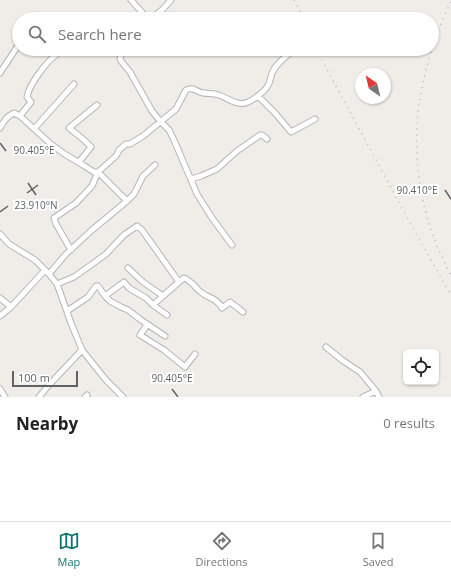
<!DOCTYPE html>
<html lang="en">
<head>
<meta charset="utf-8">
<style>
  :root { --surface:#fff; --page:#f2f2f2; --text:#222; --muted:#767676; --line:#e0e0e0; --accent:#0f766e }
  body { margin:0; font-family:"Open Sans",sans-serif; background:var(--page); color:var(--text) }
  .controls { position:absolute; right:12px; bottom:12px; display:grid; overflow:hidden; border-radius:6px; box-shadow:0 1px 3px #0004 }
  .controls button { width:36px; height:36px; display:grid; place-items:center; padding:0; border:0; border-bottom:1px solid var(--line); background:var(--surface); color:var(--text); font:20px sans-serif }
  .compass { position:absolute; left:355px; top:68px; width:36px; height:36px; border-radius:50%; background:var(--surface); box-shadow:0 1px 3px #0004; rotate:325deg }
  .scale { position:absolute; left:12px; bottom:10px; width:66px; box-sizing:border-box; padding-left:4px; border:2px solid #5f6366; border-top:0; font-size:11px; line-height:14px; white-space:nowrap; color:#5f6366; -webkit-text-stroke:3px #fff; paint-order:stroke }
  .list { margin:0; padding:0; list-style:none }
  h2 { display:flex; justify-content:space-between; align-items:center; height:52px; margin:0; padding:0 16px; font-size:17px }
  h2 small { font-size:13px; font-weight:400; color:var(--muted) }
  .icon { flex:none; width:22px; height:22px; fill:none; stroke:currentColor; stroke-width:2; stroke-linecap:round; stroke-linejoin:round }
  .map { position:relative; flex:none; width:451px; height:397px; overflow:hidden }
  .search { position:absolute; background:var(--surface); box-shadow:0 1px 3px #0004; left:12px; right:12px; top:12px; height:44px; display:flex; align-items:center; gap:10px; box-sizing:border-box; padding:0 14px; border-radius:22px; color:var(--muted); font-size:15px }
  .sheet { height:124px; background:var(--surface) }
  nav { display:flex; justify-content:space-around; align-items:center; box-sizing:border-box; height:56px; border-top:1px solid var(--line); background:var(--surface); font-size:11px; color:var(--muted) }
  nav a { display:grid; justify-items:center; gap:2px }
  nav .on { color:var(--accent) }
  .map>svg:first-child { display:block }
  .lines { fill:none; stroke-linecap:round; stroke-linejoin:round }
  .street-casing { stroke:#b3b5b8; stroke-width:7 }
  .street { stroke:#fff; stroke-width:5 }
  .rail { stroke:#b5b6b6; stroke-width:1.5; stroke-dasharray:1 5; stroke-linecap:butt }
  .ticks { fill:none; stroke:#5f6366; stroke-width:1.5 }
  .ticks-label { font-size:10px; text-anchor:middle; fill:#5f6366; stroke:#fff; stroke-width:4; stroke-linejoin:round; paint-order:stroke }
</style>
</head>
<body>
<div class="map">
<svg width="451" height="397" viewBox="0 0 451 397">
  <rect width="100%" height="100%" fill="#f0ede8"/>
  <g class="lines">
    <defs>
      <path id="street" d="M 131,0 L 148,19
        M 151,19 L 162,10 L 171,0
        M 125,49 L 121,55 L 120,59 L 121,61 L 130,72 L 152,111 L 160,121 L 169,130 L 174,140 L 197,194 L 212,218 L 232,245
        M 0,73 L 19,44
        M 258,96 L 275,113 L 291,132 L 315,119
        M 20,116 L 31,102 L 27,97 C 29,85 46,62 56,55
        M 0,128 C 4,121 7,116 14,113 L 20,116 L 52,145 L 66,155 L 83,165 L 94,172 L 98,172 L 92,186 L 76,203 L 54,218 L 56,224 L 71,250
        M 34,129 L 74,84
        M 79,162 L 91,147 C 85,140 77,134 69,128 L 97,105
        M 191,179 L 201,176 L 217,169 L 237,151 L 260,135 L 262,135 L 267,139
        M 127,201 L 98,172 L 116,156 L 119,150 L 126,144 L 130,144 L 143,136 L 176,109 L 186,90 C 194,86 196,92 203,93 C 208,94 213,93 219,95 C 228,98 238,107 248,102 C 253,100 264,92 267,87 C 271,82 270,75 274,69 C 278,63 285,57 291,52
        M 0,234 L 9,244 L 35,260 L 49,274 L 57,284 L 71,323 L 82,350 L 106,380 L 123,397
        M 128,268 L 143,282 L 163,296 L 179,282
        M 49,274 L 66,254 L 92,230 L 127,201 L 134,194 L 143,176 L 155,165
        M 57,284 L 74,277 L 95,262 L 106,254 L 124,235 L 137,226 L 142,230 L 179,282 L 184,278 C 192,281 195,288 202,293 C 209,298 218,299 222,308 L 230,302 L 243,312
        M 105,296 L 124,282 L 129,288 L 146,298 L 153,305 L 163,296
        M 0,298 L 11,307
        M 153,305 L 167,315
        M 67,311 L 88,297 L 96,286 L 98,286 L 105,296 L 110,301 L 121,307 L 128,310 L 141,320 L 165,336
        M 0,316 L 11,307 L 45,270
        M 147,325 L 140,335 L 164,350 L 185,367 L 195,354
        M 326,347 L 342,360 L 360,372 L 376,391 L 379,397
        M 0,389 L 5,397
        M 39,397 L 48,386 L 82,350
        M 85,397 L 87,395
        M 363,397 L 376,391"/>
    </defs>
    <use href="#street" class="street-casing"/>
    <use href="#street" class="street"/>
    <path class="rail" d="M 294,0 L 304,19
      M 451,2 C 437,29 428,58 422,88 C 420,100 417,112 417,124 C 415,164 421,206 436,243 C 440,254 446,265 451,276
      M 316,49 L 414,230 L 451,295"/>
  </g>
  <path class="ticks" d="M 0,143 L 6,151M 28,183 L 36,195M 445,190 L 451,199M 27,193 L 38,185M 0,212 L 8,206M 172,389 L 178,397"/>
  <g class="ticks-label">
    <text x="34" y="154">90.405°E</text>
    <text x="417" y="194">90.410°E</text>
    <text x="36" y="209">23.910°N</text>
    <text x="172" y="382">90.405°E</text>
  </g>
</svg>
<div class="controls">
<button><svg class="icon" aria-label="locate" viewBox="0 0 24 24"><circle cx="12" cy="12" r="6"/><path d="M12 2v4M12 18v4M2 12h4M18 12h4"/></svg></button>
</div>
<svg class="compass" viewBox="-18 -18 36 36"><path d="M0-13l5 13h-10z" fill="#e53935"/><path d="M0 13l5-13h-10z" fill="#767676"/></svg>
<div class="scale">100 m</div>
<div class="search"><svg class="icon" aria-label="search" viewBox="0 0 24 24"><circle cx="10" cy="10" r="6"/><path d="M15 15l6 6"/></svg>Search here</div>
</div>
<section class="sheet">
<h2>Nearby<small>0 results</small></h2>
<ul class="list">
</ul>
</section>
<nav>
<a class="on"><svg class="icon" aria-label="map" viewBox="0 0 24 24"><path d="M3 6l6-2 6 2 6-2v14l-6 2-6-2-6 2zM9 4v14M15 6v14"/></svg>Map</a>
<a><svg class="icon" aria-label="directions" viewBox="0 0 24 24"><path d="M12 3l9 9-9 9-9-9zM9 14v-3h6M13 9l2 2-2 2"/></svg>Directions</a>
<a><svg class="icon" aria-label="saved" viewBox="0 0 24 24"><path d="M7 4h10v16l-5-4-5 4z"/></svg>Saved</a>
</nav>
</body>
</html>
